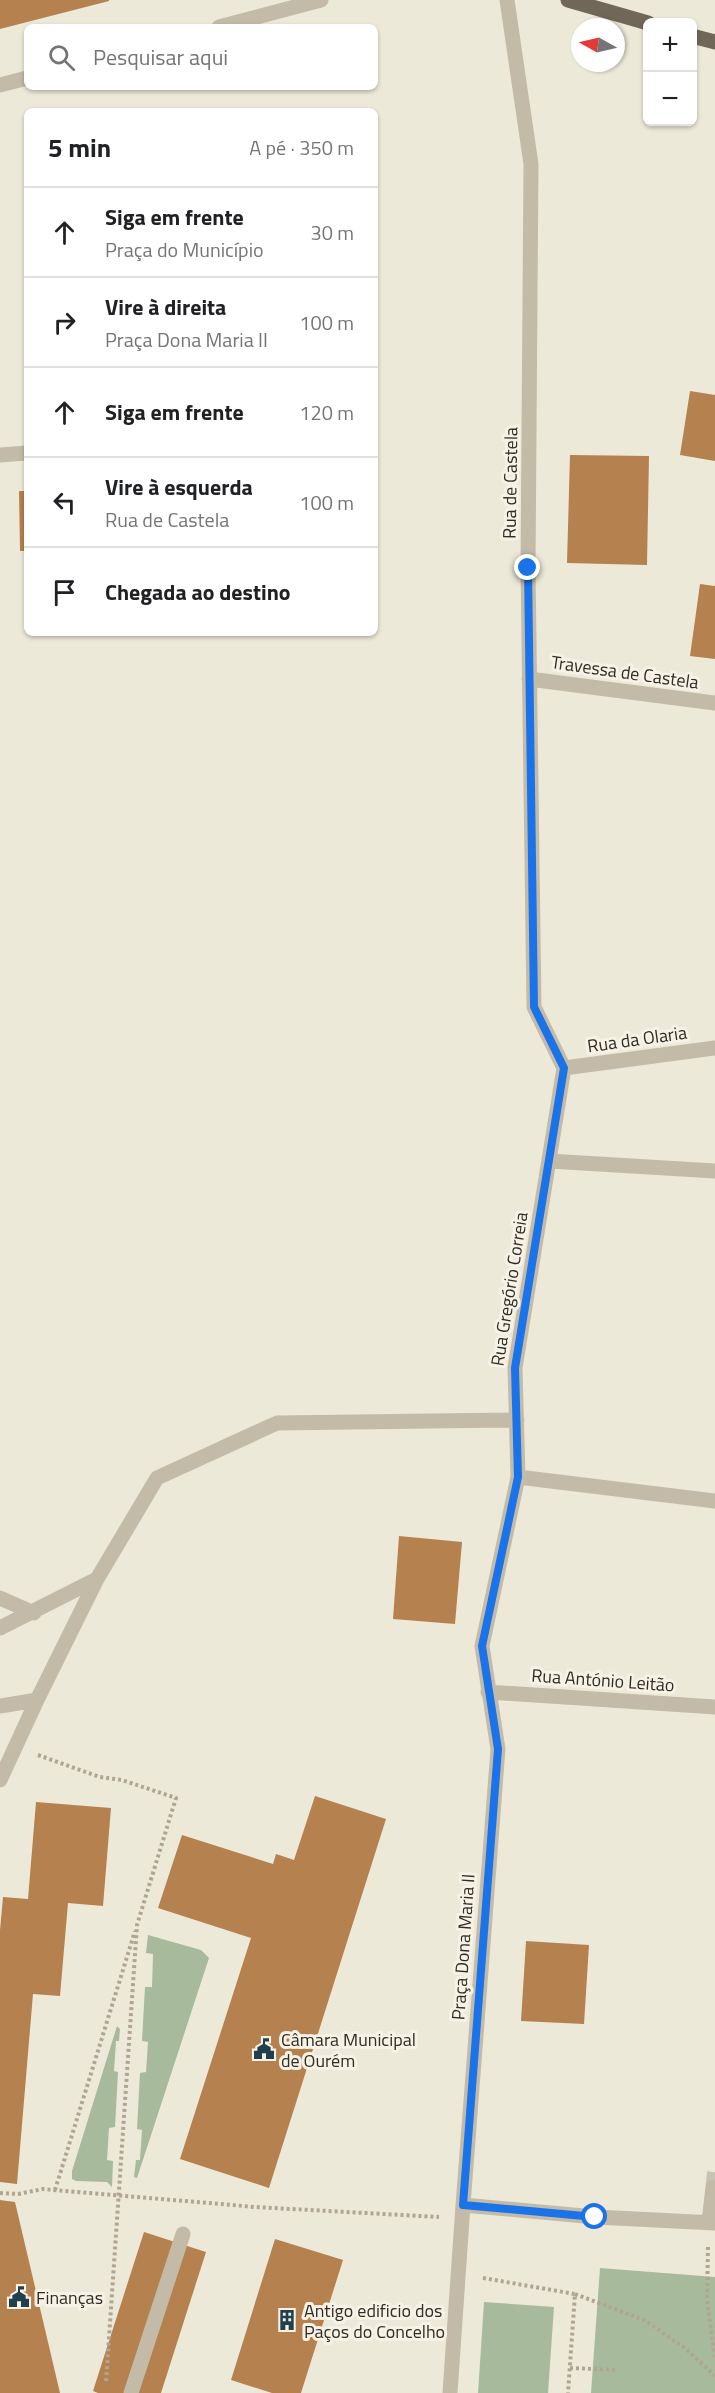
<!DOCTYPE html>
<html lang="pt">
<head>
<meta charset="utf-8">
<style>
  :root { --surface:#fff; --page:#f6f6f6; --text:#202124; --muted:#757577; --line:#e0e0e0 }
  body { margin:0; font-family:"Titillium Web",sans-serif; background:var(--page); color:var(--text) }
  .controls { position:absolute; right:18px; top:18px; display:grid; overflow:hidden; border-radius:9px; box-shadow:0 2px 4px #0004 }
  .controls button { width:54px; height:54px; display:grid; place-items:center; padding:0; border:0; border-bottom:2px solid var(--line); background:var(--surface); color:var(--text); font:30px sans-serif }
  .compass { position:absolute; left:571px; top:18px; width:54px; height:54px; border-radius:50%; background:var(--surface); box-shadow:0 2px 4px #0004; rotate:278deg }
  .stop { position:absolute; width:18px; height:18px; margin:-14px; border:4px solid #1a73e8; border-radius:50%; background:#fff }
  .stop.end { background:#1a73e8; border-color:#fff; box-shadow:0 2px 6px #0008 }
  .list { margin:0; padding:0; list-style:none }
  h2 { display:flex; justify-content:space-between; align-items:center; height:78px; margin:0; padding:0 24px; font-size:26px }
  h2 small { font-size:20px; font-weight:400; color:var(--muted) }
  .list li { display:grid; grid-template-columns:39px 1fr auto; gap:18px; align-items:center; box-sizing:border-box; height:90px; padding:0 24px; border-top:2px solid var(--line) }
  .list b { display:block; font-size:22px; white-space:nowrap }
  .list p { margin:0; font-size:20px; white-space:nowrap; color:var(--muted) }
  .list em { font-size:20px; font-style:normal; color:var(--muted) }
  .icon { flex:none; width:33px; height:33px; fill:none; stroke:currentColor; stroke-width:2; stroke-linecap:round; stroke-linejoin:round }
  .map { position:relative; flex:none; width:715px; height:2393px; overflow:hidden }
  .search { position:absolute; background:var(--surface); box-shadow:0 2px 4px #0004; left:24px; top:24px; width:354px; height:66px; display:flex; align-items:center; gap:15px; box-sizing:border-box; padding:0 21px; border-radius:9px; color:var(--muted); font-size:22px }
  .panel { position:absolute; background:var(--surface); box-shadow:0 2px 4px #0004; left:24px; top:108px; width:354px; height:528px; border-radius:9px }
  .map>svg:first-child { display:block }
  .green { fill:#a8ba9c }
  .building { fill:#b5814f }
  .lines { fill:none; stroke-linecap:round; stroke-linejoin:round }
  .minor-tunnel { stroke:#c7c3b5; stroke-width:15; stroke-dasharray:15 8; stroke-linecap:butt }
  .path { stroke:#afa592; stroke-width:4; stroke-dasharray:3 3; stroke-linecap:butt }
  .minor { stroke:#c3bba7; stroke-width:15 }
  .major { stroke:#716759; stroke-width:15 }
  .route { stroke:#1a73e8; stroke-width:8 }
  .labels { text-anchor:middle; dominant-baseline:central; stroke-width:6; stroke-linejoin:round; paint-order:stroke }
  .street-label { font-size:18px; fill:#312c26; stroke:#f6f2e5 }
  .poi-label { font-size:18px; fill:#312c26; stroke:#f6f2e5; text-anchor:start }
</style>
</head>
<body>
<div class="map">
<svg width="715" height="2393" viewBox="0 0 715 2393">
  <rect width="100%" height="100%" fill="#ede9d9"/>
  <path class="green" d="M 148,1935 L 201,1950 L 209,1958 L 137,2178 L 134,2177 L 136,2160 L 140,2160 L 142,2130 L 137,2129 L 140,2073 L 146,2072 L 148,2042 L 142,2041 L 145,1987 L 152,1987 L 153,1954 L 146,1953 Z
    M 117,2026 L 120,2029 L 119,2041 L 116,2041 L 114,2071 L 118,2072 L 115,2127 L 109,2128 L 107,2160 L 113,2161 L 112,2187 L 107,2182 L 76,2181 L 72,2179 L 72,2171 Z
    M 600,2268 L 715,2277 L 715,2393 L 591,2393 Z
    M 484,2302 L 554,2307 L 548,2393 L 478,2393 Z"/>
  <path class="building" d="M 0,0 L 109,0 L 109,1 L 0,29 Z
    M 690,391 L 715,395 L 715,461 L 680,455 Z
    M 570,455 L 649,456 L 647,565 L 567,563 Z
    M 19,491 L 27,491 L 27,551 L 20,551 Z
    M 700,584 L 715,586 L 715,659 L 690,656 Z
    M 399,1536 L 462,1542 L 455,1624 L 393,1619 Z
    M 315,1796 L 386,1819 L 269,2188 L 180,2159 L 251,1938 L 158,1908 L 182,1835 L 273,1864 L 276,1854 L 294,1860 Z
    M 36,1802 L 111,1808 L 103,1906 L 68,1903 L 60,1996 L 33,1994 L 17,2184 L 0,2182 L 0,1930 L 3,1897 L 28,1899 Z
    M 526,1941 L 589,1945 L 584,2024 L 521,2021 Z
    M 0,2200 L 15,2202 L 60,2393 L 0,2393 Z
    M 144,2232 L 206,2252 L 161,2393 L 98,2393 L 93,2391 Z
    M 275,2239 L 343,2260 L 301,2393 L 272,2393 L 231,2380 Z"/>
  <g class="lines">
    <path class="minor-tunnel" d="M 713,2187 L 715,2167"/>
    <path class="path" d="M 38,1755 L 100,1777 L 122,1780 L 176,1798 L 137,1925 L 106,2382
      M 55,2190 L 135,1931
      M 0,2193 L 18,2194 L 43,2189 L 255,2207 L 439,2217
      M 708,2247 L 707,2299 L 715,2359
      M 483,2278 L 575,2294 L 568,2393
      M 575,2294 L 644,2320 L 685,2348 L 715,2376
      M 570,2368 L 618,2370"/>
    <path class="minor" d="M 507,0 L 531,164 L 528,568 L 534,1007 L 564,1068
      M 219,27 L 321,0
      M 0,85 L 27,78
      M 0,455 L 27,453
      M 529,679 L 715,703
      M 564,1068 L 715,1048
      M 549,1161 L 715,1171
      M 518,1477 L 715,1501
      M 0,1598 L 34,1613
      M 0,1628 L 97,1579
      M 488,1692 L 715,1707
      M 0,1706 L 37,1700
      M 0,1780 L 37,1700 L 97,1579 L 157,1478 L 277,1423 L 517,1420
      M 463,2205 L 498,1749 L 482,1646 L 518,1477 L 515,1368 L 564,1068
      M 709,2222 L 713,2187
      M 131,2393 L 183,2234
      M 450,2393 L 463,2205 L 595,2217 L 715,2223"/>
    <path class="major" d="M 568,0 L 648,23
      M 692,36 L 715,42"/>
  </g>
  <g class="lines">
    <path class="route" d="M 528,568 L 534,1007 L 564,1068 L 515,1368 L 518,1477 L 482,1646 L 498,1749 L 463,2205 L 595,2217"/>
  </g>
  <defs>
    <symbol id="civic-bare" viewBox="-9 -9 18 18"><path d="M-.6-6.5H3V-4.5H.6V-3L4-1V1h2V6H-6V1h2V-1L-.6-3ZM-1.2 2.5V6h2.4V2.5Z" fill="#223f4d" stroke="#f6f2e5" stroke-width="2.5" paint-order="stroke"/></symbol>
    <symbol id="building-bare" viewBox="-9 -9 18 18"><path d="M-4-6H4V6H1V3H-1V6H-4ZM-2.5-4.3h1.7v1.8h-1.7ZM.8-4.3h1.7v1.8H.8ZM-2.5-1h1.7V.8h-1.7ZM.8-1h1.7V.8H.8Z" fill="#223f4d" stroke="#f6f2e5" stroke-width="2.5" paint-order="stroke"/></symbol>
  </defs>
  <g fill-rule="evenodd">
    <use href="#civic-bare" x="249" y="2034" width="30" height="30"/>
    <use href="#civic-bare" x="4" y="2282" width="30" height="30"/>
    <use href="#building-bare" x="272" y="2305" width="30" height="30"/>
  </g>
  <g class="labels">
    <g class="street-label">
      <text transform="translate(510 483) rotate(-89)">Rua de Castela</text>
      <text transform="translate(625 672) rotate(8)">Travessa de Castela</text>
      <text transform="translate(637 1039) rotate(-8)">Rua da Olaria</text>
      <text transform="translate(509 1289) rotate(-81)">Rua Gregório Correia</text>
      <text transform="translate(603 1680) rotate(4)">Rua António Leitão</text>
      <text transform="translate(463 1947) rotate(-86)">Praça Dona Maria II</text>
    </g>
    <g class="poi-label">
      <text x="281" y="2039">Câmara Municipal<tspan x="281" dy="21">de Ourém</tspan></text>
      <text x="36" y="2297">Finanças</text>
      <text x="304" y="2310">Antigo edificio dos<tspan x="304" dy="21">Paços do Concelho</tspan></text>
    </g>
  </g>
</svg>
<div class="controls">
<button>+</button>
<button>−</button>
</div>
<svg class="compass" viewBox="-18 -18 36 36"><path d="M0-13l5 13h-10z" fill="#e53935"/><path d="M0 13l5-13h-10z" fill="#757577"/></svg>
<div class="stop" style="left:595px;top:2217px"></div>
<div class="stop end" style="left:528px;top:568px"></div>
<div class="search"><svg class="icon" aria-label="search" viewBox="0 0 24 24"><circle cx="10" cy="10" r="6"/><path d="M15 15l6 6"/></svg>Pesquisar aqui</div>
<section class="panel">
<h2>5 min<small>A pé · 350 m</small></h2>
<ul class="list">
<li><svg class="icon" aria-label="ahead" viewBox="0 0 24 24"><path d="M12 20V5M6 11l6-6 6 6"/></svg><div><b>Siga em frente</b><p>Praça do Município</p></div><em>30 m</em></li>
<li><svg class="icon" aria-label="right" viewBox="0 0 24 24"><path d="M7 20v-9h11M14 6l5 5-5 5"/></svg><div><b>Vire à direita</b><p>Praça Dona Maria II</p></div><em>100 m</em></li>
<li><svg class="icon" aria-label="ahead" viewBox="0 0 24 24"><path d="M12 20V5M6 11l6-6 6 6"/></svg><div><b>Siga em frente</b></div><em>120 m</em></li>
<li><svg class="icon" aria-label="left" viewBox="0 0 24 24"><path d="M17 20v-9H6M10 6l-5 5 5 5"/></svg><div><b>Vire à esquerda</b><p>Rua de Castela</p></div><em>100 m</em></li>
<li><svg class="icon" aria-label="arrive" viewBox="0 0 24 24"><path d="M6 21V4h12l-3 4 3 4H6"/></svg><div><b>Chegada ao destino</b></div></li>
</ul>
</section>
</div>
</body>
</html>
